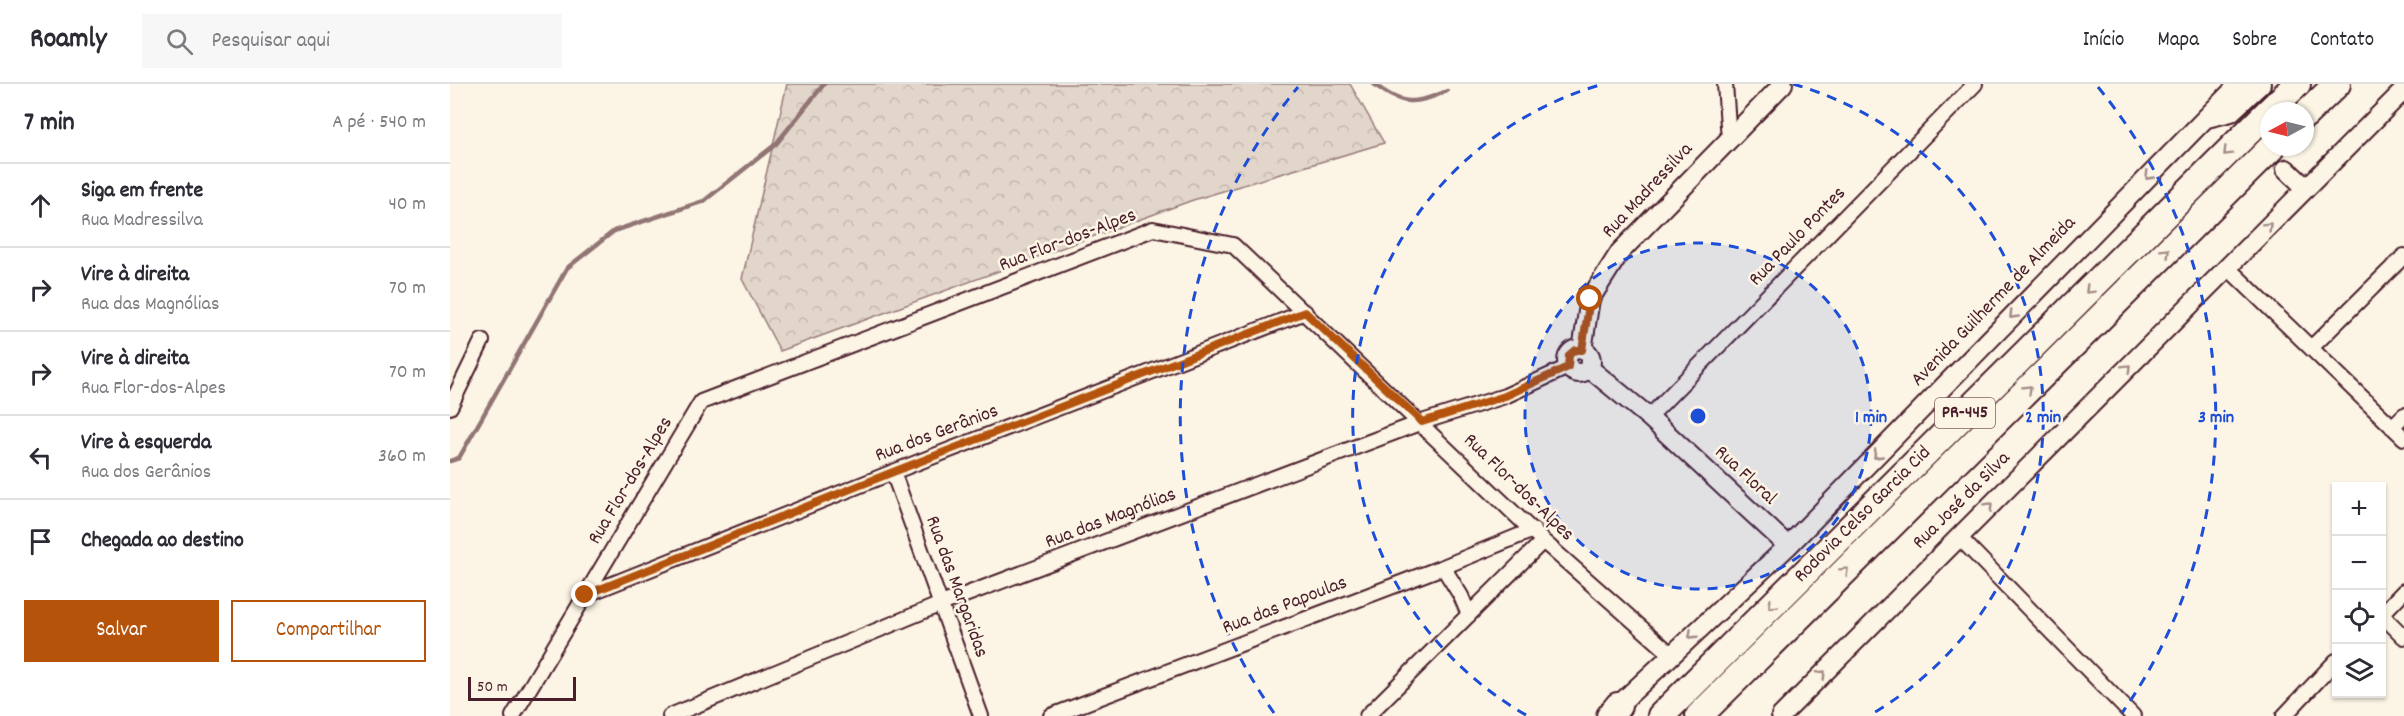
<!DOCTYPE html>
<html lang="pt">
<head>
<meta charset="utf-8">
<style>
  :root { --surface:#fff; --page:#f7f7f7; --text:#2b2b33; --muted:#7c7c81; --line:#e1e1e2; --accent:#b45309 }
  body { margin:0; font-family:Dekko,sans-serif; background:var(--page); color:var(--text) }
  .controls { position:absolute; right:18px; bottom:18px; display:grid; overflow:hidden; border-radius:0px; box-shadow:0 2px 4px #0004 }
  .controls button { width:54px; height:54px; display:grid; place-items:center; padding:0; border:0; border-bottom:2px solid var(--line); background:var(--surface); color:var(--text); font:30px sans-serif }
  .compass { position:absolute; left:1810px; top:18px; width:54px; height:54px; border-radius:50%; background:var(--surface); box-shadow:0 2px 4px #0004; rotate:263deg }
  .scale { position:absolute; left:18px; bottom:15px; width:108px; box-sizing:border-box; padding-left:6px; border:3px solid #4a1f2b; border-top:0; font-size:16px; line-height:21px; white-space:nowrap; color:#4a1f2b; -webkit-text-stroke:4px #fcf5e5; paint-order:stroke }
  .stop { position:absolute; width:18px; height:18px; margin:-14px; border:4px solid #b45309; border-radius:50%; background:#fff }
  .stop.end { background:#b45309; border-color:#fff; box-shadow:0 2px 6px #0008 }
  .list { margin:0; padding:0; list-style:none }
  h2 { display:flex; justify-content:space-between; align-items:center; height:78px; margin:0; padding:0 24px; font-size:26px }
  h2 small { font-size:20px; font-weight:400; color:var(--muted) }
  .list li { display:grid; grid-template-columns:39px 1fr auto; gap:18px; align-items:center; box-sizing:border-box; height:84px; padding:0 24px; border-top:2px solid var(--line) }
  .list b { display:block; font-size:22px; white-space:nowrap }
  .list p { margin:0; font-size:20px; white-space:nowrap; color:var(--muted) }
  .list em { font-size:20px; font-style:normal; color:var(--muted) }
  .actions { display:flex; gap:12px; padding:18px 24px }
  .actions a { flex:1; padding:14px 0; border:2px solid var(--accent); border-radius:0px; text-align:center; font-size:21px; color:var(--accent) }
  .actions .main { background:var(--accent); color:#fff }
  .icon { flex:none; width:33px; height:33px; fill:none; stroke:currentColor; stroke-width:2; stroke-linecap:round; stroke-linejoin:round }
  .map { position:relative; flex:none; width:1954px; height:632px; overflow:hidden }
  header { display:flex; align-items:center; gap:36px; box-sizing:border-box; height:84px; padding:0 30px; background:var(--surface); border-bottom:2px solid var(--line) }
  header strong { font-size:28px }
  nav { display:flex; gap:33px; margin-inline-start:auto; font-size:21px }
  .search { width:420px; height:54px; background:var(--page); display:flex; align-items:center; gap:15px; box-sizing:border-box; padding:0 21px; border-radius:0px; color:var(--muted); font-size:22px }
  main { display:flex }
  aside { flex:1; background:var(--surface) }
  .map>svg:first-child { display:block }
  .forest { fill:url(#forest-crowns); stroke:#967a7a; stroke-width:1.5 }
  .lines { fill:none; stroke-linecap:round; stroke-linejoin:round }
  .stream { stroke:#917474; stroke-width:4.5 }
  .tertiary-tunnel { stroke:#d8cac0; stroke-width:18; stroke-dasharray:18 9; stroke-linecap:butt }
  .minor-casing { stroke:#4a1f2b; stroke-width:18 }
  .tertiary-casing { stroke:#4a1f2b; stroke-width:22 }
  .motorway-casing { stroke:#4a1f2b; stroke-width:30 }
  .minor { stroke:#fcf5e5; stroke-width:14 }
  .tertiary { stroke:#fcf5e5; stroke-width:18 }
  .motorway { stroke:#fcf5e5; stroke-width:26 }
  .oneway { stroke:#a38a88 }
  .route { stroke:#b45309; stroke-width:8 }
  .ring { fill:none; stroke:#1d4ed8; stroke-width:3; stroke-dasharray:10 8 }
  .labels { text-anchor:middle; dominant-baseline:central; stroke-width:5; stroke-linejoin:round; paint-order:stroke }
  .shield { fill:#fcf5e5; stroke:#7f5f63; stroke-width:1.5 }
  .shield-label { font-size:18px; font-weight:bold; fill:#4a1f2b }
  .street-label { font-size:20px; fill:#4a1f2b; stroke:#fcf5e5 }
  .centre { fill:#1d4ed8; stroke:#fcf5e5; stroke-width:3 }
  .ring-label { font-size:18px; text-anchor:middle; font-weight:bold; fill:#1d4ed8; stroke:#fcf5e5; stroke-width:5; stroke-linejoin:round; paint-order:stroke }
</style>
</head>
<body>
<header>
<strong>Roamly</strong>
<div class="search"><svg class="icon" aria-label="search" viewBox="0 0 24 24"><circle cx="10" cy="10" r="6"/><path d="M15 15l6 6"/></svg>Pesquisar aqui</div>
<nav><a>Início</a><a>Mapa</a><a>Sobre</a><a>Contato</a></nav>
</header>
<main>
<aside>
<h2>7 min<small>A pé · 540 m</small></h2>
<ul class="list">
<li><svg class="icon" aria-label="ahead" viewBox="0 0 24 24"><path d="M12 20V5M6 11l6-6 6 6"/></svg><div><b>Siga em frente</b><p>Rua Madressilva</p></div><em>40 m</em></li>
<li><svg class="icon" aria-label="right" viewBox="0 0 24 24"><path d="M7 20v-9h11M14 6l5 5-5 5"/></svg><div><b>Vire à direita</b><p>Rua das Magnólias</p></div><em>70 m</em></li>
<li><svg class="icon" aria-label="right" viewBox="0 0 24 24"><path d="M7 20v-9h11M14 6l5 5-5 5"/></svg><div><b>Vire à direita</b><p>Rua Flor-dos-Alpes</p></div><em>70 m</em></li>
<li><svg class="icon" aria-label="left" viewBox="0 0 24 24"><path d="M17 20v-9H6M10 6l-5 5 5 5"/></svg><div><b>Vire à esquerda</b><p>Rua dos Gerânios</p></div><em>360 m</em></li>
<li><svg class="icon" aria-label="arrive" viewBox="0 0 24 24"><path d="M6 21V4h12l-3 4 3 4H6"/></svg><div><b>Chegada ao destino</b></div></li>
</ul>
<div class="actions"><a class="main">Salvar</a><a>Compartilhar</a></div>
</aside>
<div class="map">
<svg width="1954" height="632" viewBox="0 0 1954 632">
  <defs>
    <pattern id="forest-crowns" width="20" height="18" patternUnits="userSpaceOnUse" patternTransform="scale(1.5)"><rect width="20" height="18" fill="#e2d5ca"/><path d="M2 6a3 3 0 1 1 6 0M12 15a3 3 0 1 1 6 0" fill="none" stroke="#c3b6ae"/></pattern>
  </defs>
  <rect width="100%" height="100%" fill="#fcf5e5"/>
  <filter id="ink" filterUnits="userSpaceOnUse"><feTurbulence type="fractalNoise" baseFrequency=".0167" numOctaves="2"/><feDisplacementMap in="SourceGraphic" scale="12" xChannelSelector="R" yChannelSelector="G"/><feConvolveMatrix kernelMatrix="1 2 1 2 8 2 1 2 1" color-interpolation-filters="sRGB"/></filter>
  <g filter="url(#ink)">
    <path class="forest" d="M 337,0 L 900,0 L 934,59 L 743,116 L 330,267 L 292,195 Z"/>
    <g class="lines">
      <path class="stream" d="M 924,0 C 952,22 964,21 997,7
        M 0,377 L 9,374 L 117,184 L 164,147 L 254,117 L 326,60 L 374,0"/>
      <path class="tertiary-tunnel" d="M 1789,36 L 1836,85"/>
      <defs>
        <path id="minor" d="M 1275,0 L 1279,56
          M 1777,183 L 1954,354
          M 1861,264 L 1954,172
          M 0,323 L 32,257
          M 1199,333 L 1525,0
          M 1942,343 L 1954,331
          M 443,388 L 531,632
          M 1509,453 L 1683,632
          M 993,483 L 1011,512 L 1019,531
          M 135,511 L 443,388 L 855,228
          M 1932,530 L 1954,507
          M 1932,531 L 1954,553
          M 63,632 L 251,318 L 703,145 L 783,161 L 1093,457 L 1222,571
          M 220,632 L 491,520 L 972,338 L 1055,312 L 1118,283
          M 601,632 L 993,483 L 1083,446
          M 917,632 L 1093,457
          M 1834,632 L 1886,577"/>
        <path id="tertiary" d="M 1757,34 L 1781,28 L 1811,0
          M 1836,85 L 1856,104
          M1117 277a12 12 0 1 1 24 0a12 12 0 1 1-24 0Z
          M 1132,266 L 1140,215 L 1170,168 L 1333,0
          M 1139,284 L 1199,333 L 1338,462
          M 1160,629 L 1338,462 L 1789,0
          M 1331,632 L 1954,6"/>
        <path id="motorway" d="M 1819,27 L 1847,0
          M 1855,31 L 1887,0
          M 1160,632 L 1168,622
          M 1211,632 L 1819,27
          M 1249,632 L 1822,63"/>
      </defs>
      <use href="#minor" class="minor-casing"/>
      <use href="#tertiary" class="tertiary-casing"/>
      <use href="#motorway" class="motorway-casing"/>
      <use href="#minor" class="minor"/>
      <use href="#tertiary" class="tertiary"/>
      <use href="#motorway" class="motorway"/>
    </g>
    <defs><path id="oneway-chevron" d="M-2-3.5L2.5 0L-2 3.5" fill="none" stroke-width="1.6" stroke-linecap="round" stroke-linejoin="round" transform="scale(1.5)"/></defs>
    <g class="oneway">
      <use href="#oneway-chevron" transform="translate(1777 68) rotate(135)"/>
      <use href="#oneway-chevron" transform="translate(1699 92) rotate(134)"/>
      <use href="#oneway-chevron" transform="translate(1818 142) rotate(-45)"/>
      <use href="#oneway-chevron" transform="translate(1716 168) rotate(-45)"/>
      <use href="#oneway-chevron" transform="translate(1639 206) rotate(135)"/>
      <use href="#oneway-chevron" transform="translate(1563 231) rotate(134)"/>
      <use href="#oneway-chevron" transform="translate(1677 284) rotate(-45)"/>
      <use href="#oneway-chevron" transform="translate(1578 305) rotate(-45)"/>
      <use href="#oneway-chevron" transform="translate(1427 371) rotate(134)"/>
      <use href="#oneway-chevron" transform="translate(1539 422) rotate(-45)"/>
      <use href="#oneway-chevron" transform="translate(1395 487) rotate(-45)"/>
      <use href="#oneway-chevron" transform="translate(1322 521) rotate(135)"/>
      <use href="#oneway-chevron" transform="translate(1242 551) rotate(137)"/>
      <use href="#oneway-chevron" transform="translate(1372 590) rotate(-45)"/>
    </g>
  </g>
  <g class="lines" filter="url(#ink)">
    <path class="route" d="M 135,511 L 443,388 L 855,228 L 972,338 L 1055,312 L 1118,283 L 1119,271 L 1125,266 L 1132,266 L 1140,215"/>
  </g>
  <circle cx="1248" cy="332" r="173" fill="#1d4ed8" fill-opacity=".12"/>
  <g class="ring">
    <circle cx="1248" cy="332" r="173"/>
    <path d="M1076 631A345 345 0 0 1 1153 0M1343 0A345 345 0 0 1 1420 631"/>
    <path d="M824 629A518 518 0 0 1 848 3M1648 3A518 518 0 0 1 1672 629"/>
  </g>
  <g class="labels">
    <rect class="shield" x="1485" y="314" width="60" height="30" rx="4.5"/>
    <g class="shield-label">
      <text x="1515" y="329">PR-445</text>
    </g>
    <g class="street-label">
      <text transform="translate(1198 107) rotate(-47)">Rua Madressilva</text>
      <text transform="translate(1348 153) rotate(-46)">Rua Paulo Pontes</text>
      <text transform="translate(618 157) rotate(-21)">Rua Flor-dos-Alpes</text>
      <text transform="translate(1544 218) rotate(-46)">Avenida Guilherme de Almeida</text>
      <text transform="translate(487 350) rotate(-21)">Rua dos Gerânios</text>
      <text transform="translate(1295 392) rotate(43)">Rua Floral</text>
      <text transform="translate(181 397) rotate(-59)">Rua Flor-dos-Alpes</text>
      <text transform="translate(1068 404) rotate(44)">Rua Flor-dos-Alpes</text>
      <text transform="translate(1512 417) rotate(-45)">Rua José da Silva</text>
      <text transform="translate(1413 431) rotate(-45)">Rodovia Celso Garcia Cid</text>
      <text transform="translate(661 435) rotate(-21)">Rua das Magnólias</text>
      <text transform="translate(506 503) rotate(70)">Rua das Margaridas</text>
      <text transform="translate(835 522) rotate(-21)">Rua das Papoulas</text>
    </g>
  </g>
  <circle cx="1248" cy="332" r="9" class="centre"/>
  <g class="ring-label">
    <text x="1421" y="338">1 min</text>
    <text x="1593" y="338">2 min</text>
    <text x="1766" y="338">3 min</text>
  </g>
</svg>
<div class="controls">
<button>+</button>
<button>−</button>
<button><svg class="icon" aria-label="locate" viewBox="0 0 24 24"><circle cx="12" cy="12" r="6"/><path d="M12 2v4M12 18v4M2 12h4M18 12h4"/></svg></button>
<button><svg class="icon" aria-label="layers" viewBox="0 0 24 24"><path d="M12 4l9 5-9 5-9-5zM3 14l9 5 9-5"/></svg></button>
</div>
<svg class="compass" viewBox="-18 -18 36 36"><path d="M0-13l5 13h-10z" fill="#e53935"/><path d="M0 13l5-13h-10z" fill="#7c7c81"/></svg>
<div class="scale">50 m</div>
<div class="stop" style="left:1140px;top:215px"></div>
<div class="stop end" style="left:135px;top:511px"></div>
</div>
</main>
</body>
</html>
